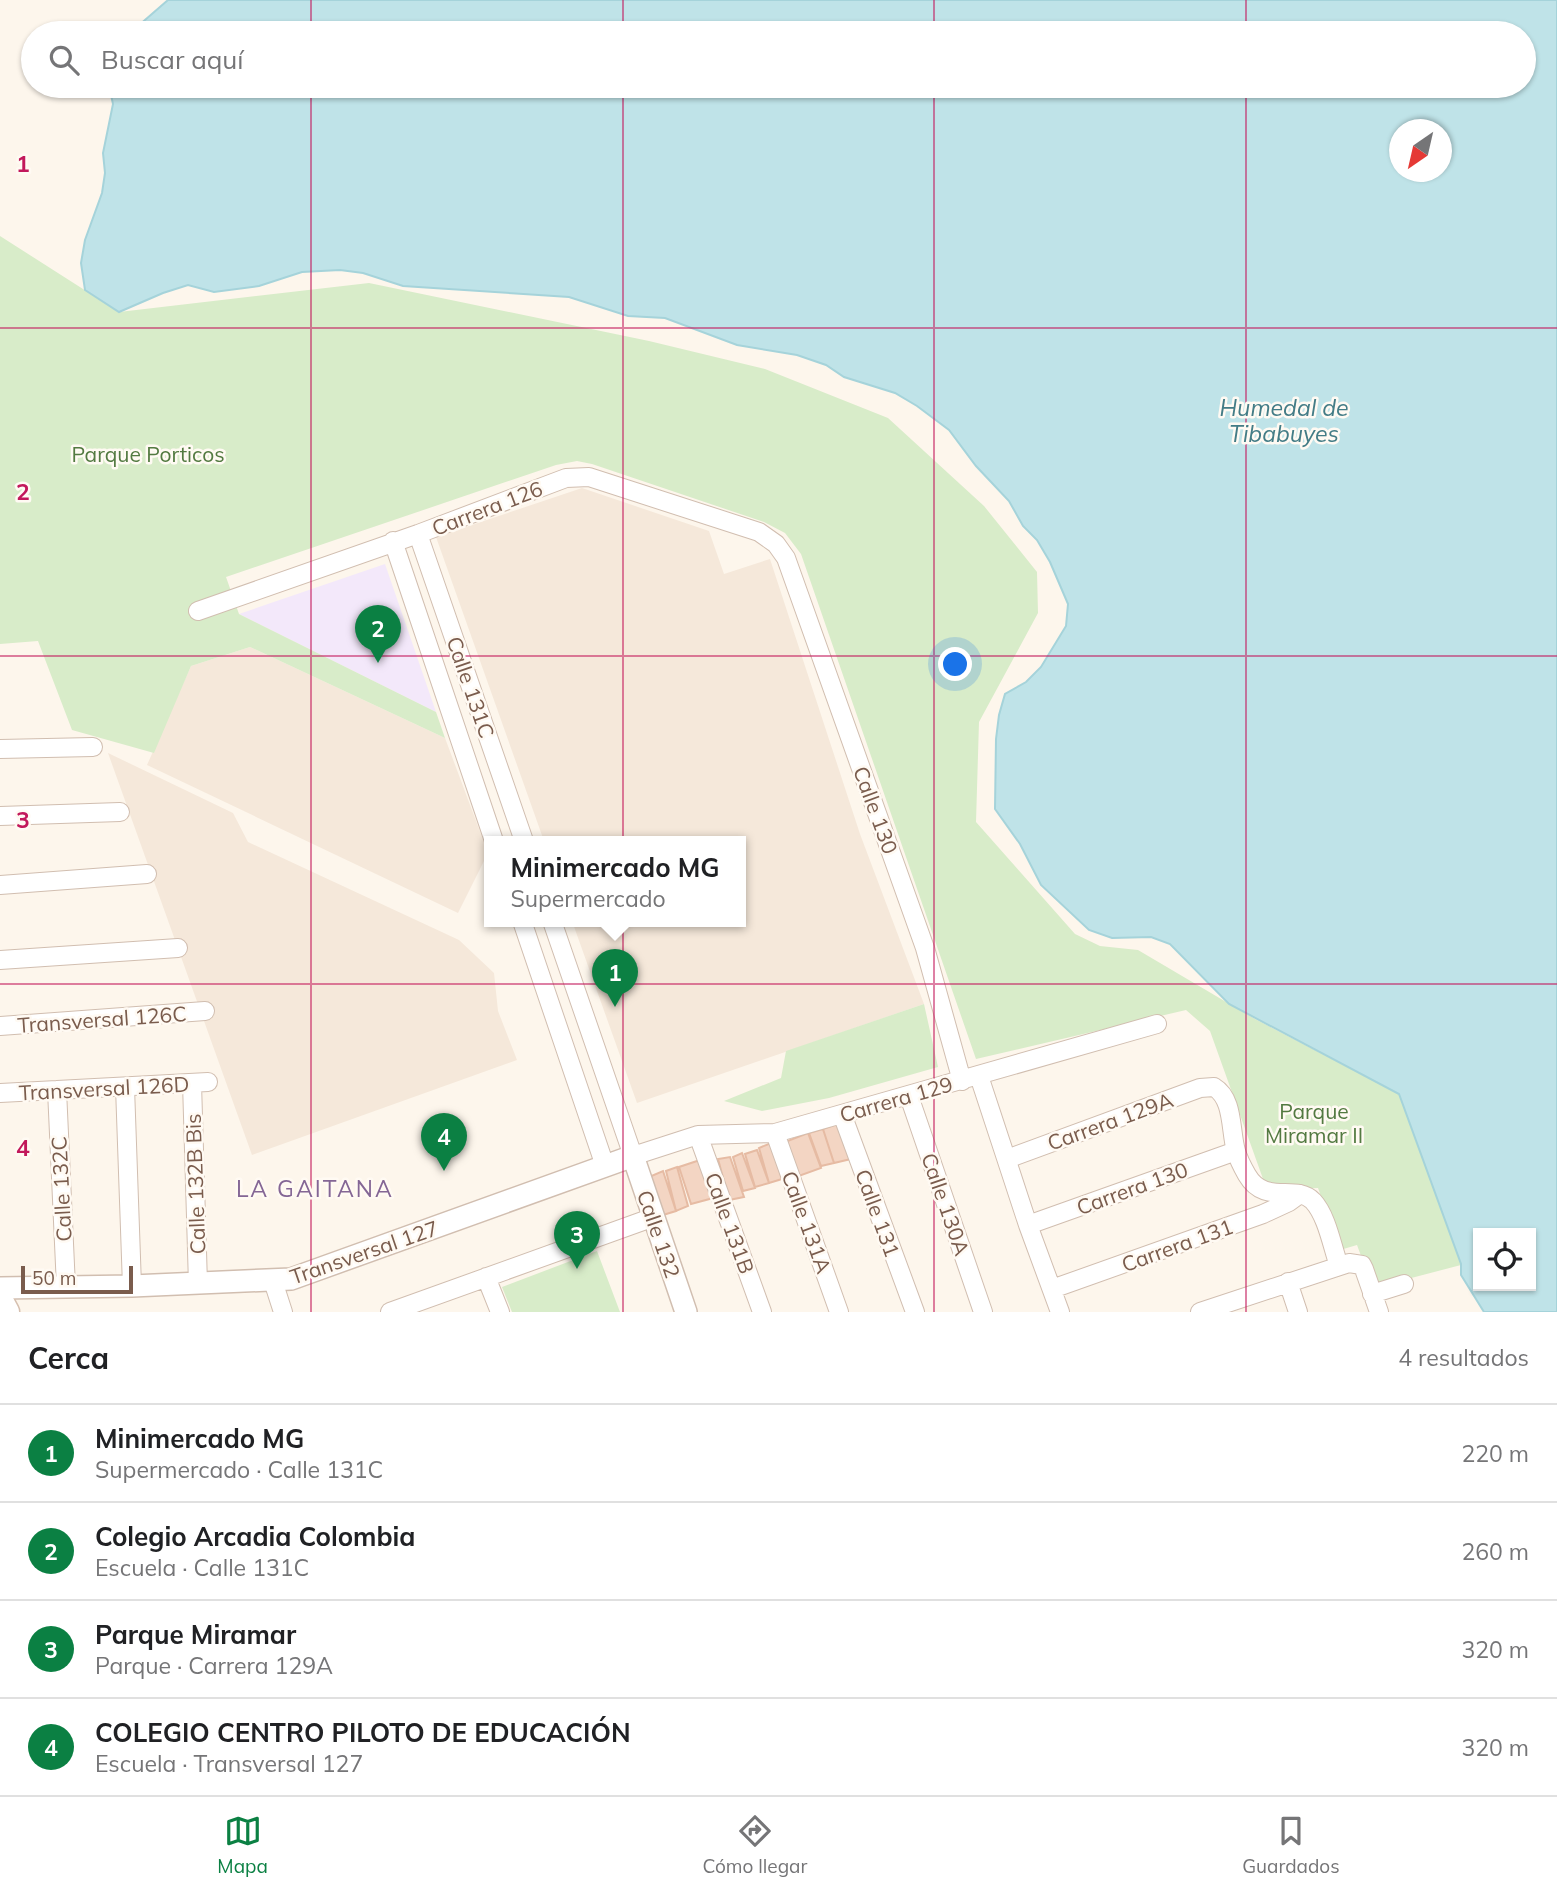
<!DOCTYPE html>
<html lang="es">
<head>
<meta charset="utf-8">
<style>
  :root { --surface:#fff; --page:#f6f6f6; --text:#202124; --muted:#757577; --line:#e0e0e0; --accent:#0b8043 }
  body { margin:0; font-family:Mulish,sans-serif; background:var(--page); color:var(--text) }
  .controls { position:absolute; right:21px; bottom:21px; display:grid; overflow:hidden; border-radius:0px; box-shadow:0 2px 5px #0004 }
  .controls button { width:63px; height:63px; display:grid; place-items:center; padding:0; border:0; border-bottom:2px solid var(--line); background:var(--surface); color:var(--text); font:35px sans-serif }
  .compass { position:absolute; left:1389px; top:119px; width:63px; height:63px; border-radius:50%; background:var(--surface); box-shadow:0 2px 5px #0004; rotate:214deg }
  .scale { position:absolute; left:21px; bottom:18px; width:112px; box-sizing:border-box; padding-left:7px; border:4px solid #7a5c4d; border-top:0; font-size:19px; line-height:24px; white-space:nowrap; color:#7a5c4d; -webkit-text-stroke:5px #fffaf3; paint-order:stroke }
  .you { position:absolute; left:956px; top:665px; width:24px; height:24px; margin:-18px; border:5px solid #fff; border-radius:50%; background:#1a73e8; box-shadow:0 0 0 10px #1a73e833 }
  .badge { display:grid; place-items:center; width:46px; height:46px; border-radius:50%; background:var(--accent); color:#fff; font-size:23px; font-weight:700 }
  .pin { position:absolute; translate:-50% -58px; filter:drop-shadow(0 2px 4px #0008) }
  .pin::after { content:''; position:absolute; top:37px; width:24px; height:21px; background:inherit; clip-path:polygon(0 0,100% 0,50% 100%) }
  .popup { position:absolute; left:484px; top:836px; width:262px; height:91px; box-sizing:border-box; display:grid; place-content:center; border-radius:0px; background:var(--surface); filter:drop-shadow(0 2px 5px #0005); font-size:23px; white-space:nowrap; color:var(--muted) }
  .popup b { font-size:26px; color:var(--text) }
  .popup::after { content:''; position:absolute; left:50%; top:100%; margin-left:-14px; border:14px solid transparent; border-top-color:var(--surface) }
  .list { margin:0; padding:0; list-style:none }
  h2 { display:flex; justify-content:space-between; align-items:center; height:91px; margin:0; padding:0 28px; font-size:30px }
  h2 small { font-size:23px; font-weight:400; color:var(--muted) }
  .list li { display:grid; grid-template-columns:46px 1fr auto; gap:21px; align-items:center; box-sizing:border-box; height:98px; padding:0 28px; border-top:2px solid var(--line) }
  .list b { display:block; font-size:26px; white-space:nowrap }
  .list p { margin:0; font-size:23px; white-space:nowrap; color:var(--muted) }
  .list em { font-size:23px; font-style:normal; color:var(--muted) }
  .icon { flex:none; width:38px; height:38px; fill:none; stroke:currentColor; stroke-width:2; stroke-linecap:round; stroke-linejoin:round }
  .map { position:relative; flex:none; width:1557px; height:1312px; overflow:hidden }
  .search { position:absolute; background:var(--surface); box-shadow:0 2px 5px #0004; left:21px; right:21px; top:21px; height:77px; display:flex; align-items:center; gap:18px; box-sizing:border-box; padding:0 24px; border-radius:38px; color:var(--muted); font-size:26px }
  .sheet { height:483px; background:var(--surface) }
  nav { display:flex; justify-content:space-around; align-items:center; box-sizing:border-box; height:98px; border-top:2px solid var(--line); background:var(--surface); font-size:19px; color:var(--muted) }
  nav a { display:grid; justify-items:center; gap:4px }
  nav .on { color:var(--accent) }
  .map>svg:first-child { display:block }
  .residential { fill:#f5e8da }
  .education { fill:#f3e8fa }
  .green { fill:#d8ecc9 }
  .water { fill:#bfe3e8; stroke:#a5d3da; stroke-width:2; fill-rule:evenodd }
  .building { fill:#f3d5c3; stroke:#e6bba3; stroke-width:2 }
  .lines { fill:none; stroke-linecap:round; stroke-linejoin:round }
  .minor-casing { stroke:#d1beb0; stroke-width:20 }
  .tertiary-casing { stroke:#d1beb0; stroke-width:24 }
  .secondary-casing { stroke:#d6c0b0; stroke-width:27 }
  .minor { stroke:#fff; stroke-width:18 }
  .tertiary { stroke:#fff; stroke-width:21 }
  .secondary { stroke:#fff; stroke-width:24 }
  .grid { fill:none; stroke:#c2185b; stroke-width:2; stroke-opacity:0.55 }
  .labels { text-anchor:middle; dominant-baseline:central; stroke-width:5; stroke-linejoin:round; paint-order:stroke }
  .park-label { font-size:21px; fill:#537a41; stroke:#fffaf3 }
  .street-label { font-size:21px; fill:#7a5c4d; stroke:#fffaf3 }
  .water-label { font-size:23px; font-style:italic; fill:#437c86; stroke:#fffaf3 }
  .neighbourhood-label { font-size:23px; letter-spacing:2px; fill:#846695; stroke:#fffaf3 }
  .grid-label { font-size:23px; text-anchor:middle; font-weight:bold; fill:#c2185b; stroke:#fffaf3; stroke-width:5; stroke-linejoin:round; paint-order:stroke }
</style>
</head>
<body>
<div class="map">
<svg width="1557" height="1312" viewBox="0 0 1557 1312">
  <rect width="100%" height="100%" fill="#fdf6ec"/>
  <path class="residential" d="M 582,488 L 709,531 L 724,574 L 770,559 L 860,834 L 924,1004 L 637,1103 L 572,921 L 741,921 L 741,841 L 544,841 L 436,537 Z
    M 250,647 L 445,738 L 488,853 L 458,913 L 147,765 L 191,666 Z
    M 108,753 L 233,813 L 248,842 L 459,940 L 494,973 L 498,1011 L 517,1060 L 252,1155 Z"/>
  <path class="education" d="M 385,564 L 436,712 L 239,614 Z"/>
  <path class="green" d="M 0,236 L 119,312 L 369,283 L 649,341 L 765,369 L 888,418 L 984,506 L 1037,572 L 1038,613 L 979,722 L 976,822 L 1075,934 L 1100,946 L 1138,950 L 1255,1019 L 1399,1094 L 1461,1265 L 1373,1288 L 1357,1245 L 1340,1250 L 1318,1188 L 1267,1190 L 1210,1031 L 1186,1010 L 976,1059 L 801,554 L 785,533 L 764,522 L 592,464 L 577,461 L 556,465 L 226,577 L 239,614 L 436,712 L 445,738 L 250,647 L 191,666 L 154,753 L 72,730 L 38,641 L 0,644 Z
    M 924,1004 L 938,1067 L 829,1098 L 762,1111 L 724,1101 L 781,1078 L 786,1051 Z
    M 597,1251 L 620,1312 L 512,1312 L 502,1287 Z"/>
  <path class="water" d="M 168,0 L 1557,0 L 1557,1312 L 1484,1312 L 1461,1275 L 1461,1264 L 1399,1094 L 1229,1004 L 1170,944 L 1151,937 L 1112,938 L 1089,930 L 1041,885 L 1020,844 L 995,809 L 996,739 L 999,715 L 1005,694 L 1026,682 L 1041,667 L 1066,626 L 1068,604 L 1050,562 L 1037,540 L 1023,526 L 1009,501 L 976,466 L 949,430 L 917,406 L 895,393 L 844,377 L 826,365 L 797,355 L 737,345 L 665,318 L 628,316 L 569,297 L 403,286 L 363,273 L 340,270 L 302,272 L 259,286 L 214,292 L 188,285 L 163,293 L 119,312 L 85,290 L 81,263 L 85,240 L 102,193 L 105,173 L 103,153 L 113,104 L 109,86 L 1524,86 L 1524,33 L 130,33 ZM 1400,130 L 1442,130 L 1442,172 L 1400,172 ZM 1478,1233 L 1531,1233 L 1531,1286 L 1478,1286 Z"/>
  <path class="building" d="M 840,1123 L 851,1159 L 834,1163 L 823,1129 Z
    M 823,1129 L 834,1163 L 821,1166 L 809,1133 Z
    M 808,1133 L 821,1168 L 796,1177 L 785,1142 Z
    M 771,1143 L 782,1179 L 769,1183 L 759,1148 Z
    M 757,1150 L 769,1183 L 755,1187 L 745,1154 Z
    M 742,1153 L 755,1188 L 743,1191 L 733,1157 Z
    M 730,1157 L 744,1197 L 729,1200 L 718,1159 Z
    M 703,1159 L 717,1197 L 691,1204 L 679,1167 Z
    M 677,1167 L 688,1206 L 676,1211 L 666,1171 Z
    M 663,1171 L 676,1211 L 663,1215 L 649,1177 Z"/>
  <g class="lines">
    <defs>
      <path id="minor" d="M 418,534 L 524,841
        M 393,541 L 494,841
        M 198,611 L 418,534 L 566,478 L 589,477 L 759,532 L 776,544 L 786,558 L 925,948 L 962,1081
        M 0,749 L 93,747
        M 0,816 L 120,812
        M 0,885 L 147,874
        M 522,921 L 605,1166
        M 552,921 L 633,1156 L 698,1135 L 775,1133 L 1157,1024
        M 0,960 L 178,948
        M 0,1026 L 205,1011
        M 979,1076 L 1028,1225 L 1060,1312
        M 192,1083 L 198,1284
        M 125,1087 L 132,1286
        M 57,1090 L 66,1287
        M 0,1093 L 208,1082
        M 909,1096 L 983,1312
        M 842,1114 L 915,1312
        M 775,1133 L 839,1312
        M 698,1135 L 762,1312
        M 1007,1159 L 1200,1088 L 1214,1087 C 1234,1099 1230,1130 1236,1151 C 1238,1158 1243,1168 1247,1175 C 1265,1206 1295,1183 1313,1201 C 1327,1216 1332,1246 1339,1266
        M 1028,1225 L 1236,1151
        M 486,1277 L 500,1312
        M 273,1281 L 283,1312
        M 1288,1282 L 1298,1312
        M 1052,1289 L 1263,1214 L 1289,1202 L 1300,1194
        M 1372,1294 L 1404,1284
        M 390,1312 L 654,1217
        M 1200,1312 L 1349,1263 L 1362,1265 L 1364,1269 L 1379,1312"/>
      <path id="tertiary" d="M 0,1288 L 132,1286 L 291,1279 L 633,1156 L 686,1312"/>
      <path id="secondary" d="M 0,1299 L 7,1312"/>
    </defs>
    <use href="#minor" class="minor-casing"/>
    <use href="#tertiary" class="tertiary-casing"/>
    <use href="#secondary" class="secondary-casing"/>
    <use href="#minor" class="minor"/>
    <use href="#tertiary" class="tertiary"/>
    <use href="#secondary" class="secondary"/>
  </g>
  <path class="grid" d="M 311,0 L 311,33M 623,0 L 623,33M 934,0 L 934,33M 1246,0 L 1246,33M 311,86 L 311,1312M 623,86 L 623,1312M 934,86 L 934,1312M 1246,86 L 1246,1312M 0,328 L 1557,328M 0,656 L 1557,656M 0,984 L 1557,984"/>
  <g class="labels">
    <g class="park-label">
      <text x="148" y="454">Parque Porticos</text>
      <text x="1314" y="1111">Parque<tspan x="1314" dy="24">Miramar II</tspan></text>
    </g>
    <g class="street-label">
      <text transform="translate(487 508) rotate(-21)">Carrera 126</text>
      <text transform="translate(471 687) rotate(71)">Calle 131C</text>
      <text transform="translate(876 810) rotate(70)">Calle 130</text>
      <text transform="translate(102 1019) rotate(-4)">Transversal 126C</text>
      <text transform="translate(104 1088) rotate(-3)">Transversal 126D</text>
      <text transform="translate(896 1099) rotate(-16)">Carrera 129</text>
      <text transform="translate(1110 1121) rotate(-20)">Carrera 129A</text>
      <text transform="translate(195 1184) rotate(-92)">Calle 132B Bis</text>
      <text transform="translate(1132 1188) rotate(-20)">Carrera 130</text>
      <text transform="translate(61 1189) rotate(-93)">Calle 132C</text>
      <text transform="translate(946 1204) rotate(71)">Calle 130A</text>
      <text transform="translate(878 1213) rotate(70)">Calle 131</text>
      <text transform="translate(807 1222) rotate(70)">Calle 131A</text>
      <text transform="translate(730 1223) rotate(70)">Calle 131B</text>
      <text transform="translate(659 1234) rotate(71)">Calle 132</text>
      <text transform="translate(1177 1245) rotate(-20)">Carrera 131</text>
      <text transform="translate(364 1252) rotate(-19)">Transversal 127</text>
    </g>
    <g class="water-label">
      <text x="1284" y="407">Humedal de<tspan x="1284" dy="26">Tibabuyes</tspan></text>
    </g>
    <g class="neighbourhood-label">
      <text x="315" y="1188">LA GAITANA</text>
    </g>
  </g>
  <g class="grid-label">
    <text x="23" y="172">1</text>
    <text x="23" y="500">2</text>
    <text x="23" y="828">3</text>
    <text x="23" y="1156">4</text>
  </g>
</svg>
<div class="controls">
<button><svg class="icon" aria-label="locate" viewBox="0 0 24 24"><circle cx="12" cy="12" r="6"/><path d="M12 2v4M12 18v4M2 12h4M18 12h4"/></svg></button>
</div>
<svg class="compass" viewBox="-18 -18 36 36"><path d="M0-13l5 13h-10z" fill="#e53935"/><path d="M0 13l5-13h-10z" fill="#757577"/></svg>
<div class="scale">50 m</div>
<div class="you"></div>
<div class="pin badge" style="left:615px;top:1007px">1</div>
<div class="popup"><b>Minimercado MG</b>Supermercado</div>
<div class="pin badge" style="left:378px;top:663px">2</div>
<div class="pin badge" style="left:577px;top:1269px">3</div>
<div class="pin badge" style="left:444px;top:1171px">4</div>
<div class="search"><svg class="icon" aria-label="search" viewBox="0 0 24 24"><circle cx="10" cy="10" r="6"/><path d="M15 15l6 6"/></svg>Buscar aquí</div>
</div>
<section class="sheet">
<h2>Cerca<small>4 resultados</small></h2>
<ul class="list">
<li><span class="badge">1</span><div><b>Minimercado MG</b><p>Supermercado · Calle 131C</p></div><em>220 m</em></li>
<li><span class="badge">2</span><div><b>Colegio Arcadia Colombia</b><p>Escuela · Calle 131C</p></div><em>260 m</em></li>
<li><span class="badge">3</span><div><b>Parque Miramar</b><p>Parque · Carrera 129A</p></div><em>320 m</em></li>
<li><span class="badge">4</span><div><b>COLEGIO CENTRO PILOTO DE EDUCACIÓN</b><p>Escuela · Transversal 127</p></div><em>320 m</em></li>
</ul>
</section>
<nav>
<a class="on"><svg class="icon" aria-label="map" viewBox="0 0 24 24"><path d="M3 6l6-2 6 2 6-2v14l-6 2-6-2-6 2zM9 4v14M15 6v14"/></svg>Mapa</a>
<a><svg class="icon" aria-label="directions" viewBox="0 0 24 24"><path d="M12 3l9 9-9 9-9-9zM9 14v-3h6M13 9l2 2-2 2"/></svg>Cómo llegar</a>
<a><svg class="icon" aria-label="saved" viewBox="0 0 24 24"><path d="M7 4h10v16l-5-4-5 4z"/></svg>Guardados</a>
</nav>
</body>
</html>
